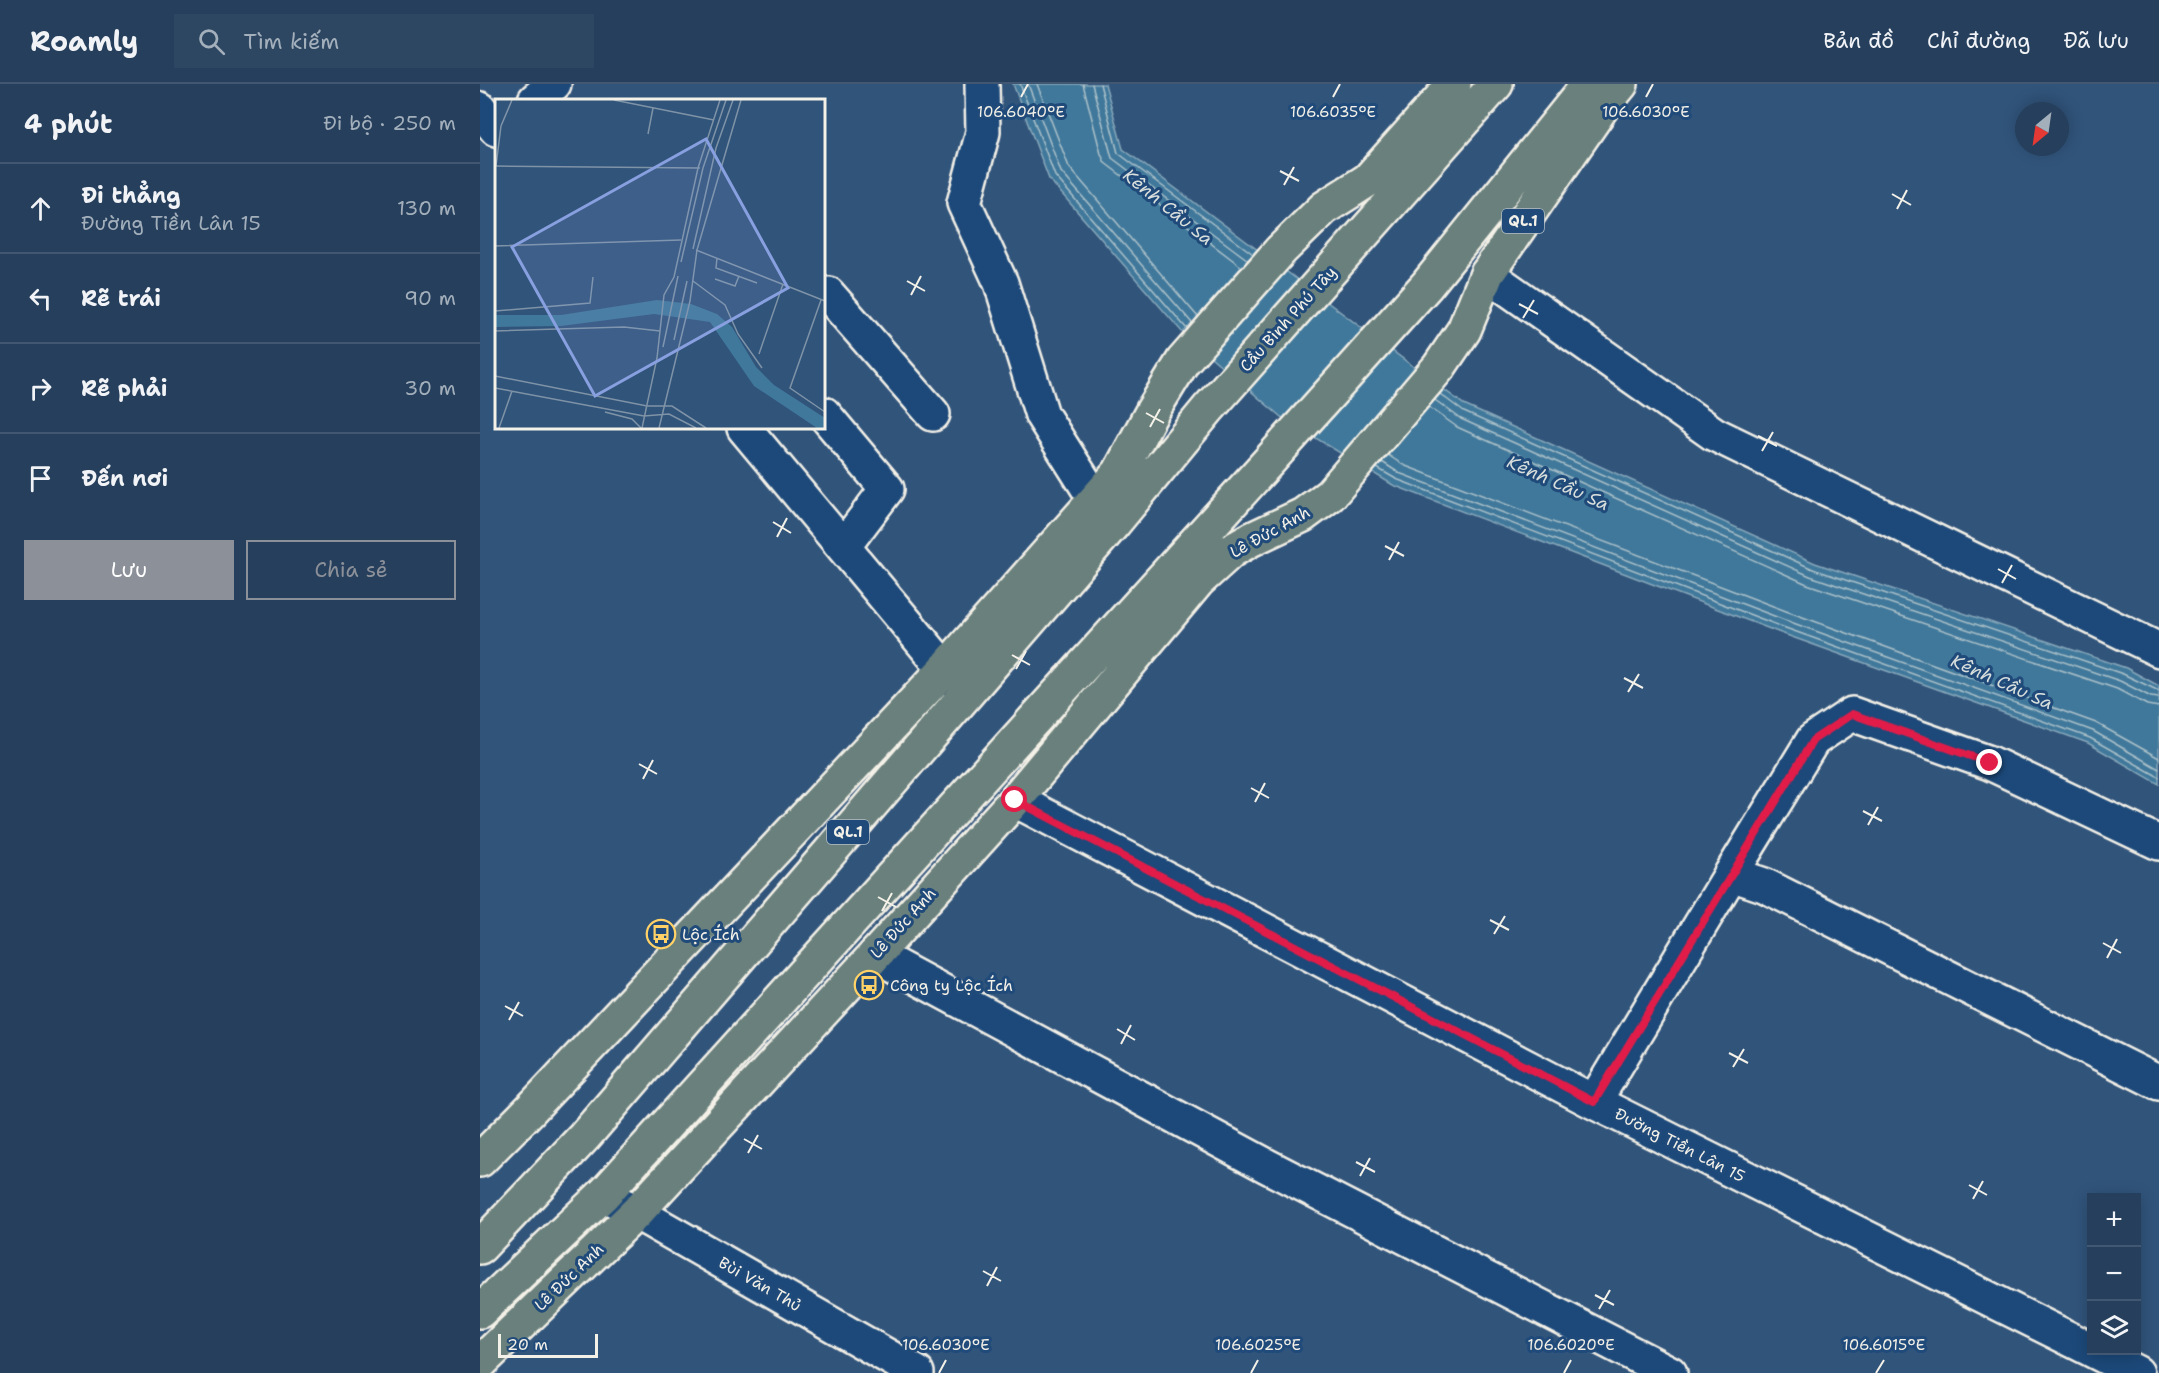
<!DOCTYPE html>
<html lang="vi">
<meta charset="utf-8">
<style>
:root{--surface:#253f5c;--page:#2d4662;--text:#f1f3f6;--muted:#a3afbb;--line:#425872;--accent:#8c9099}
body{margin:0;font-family:"Shantell Sans",sans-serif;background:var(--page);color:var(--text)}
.controls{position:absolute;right:18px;bottom:18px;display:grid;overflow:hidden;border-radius:0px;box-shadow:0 3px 15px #0003}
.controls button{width:54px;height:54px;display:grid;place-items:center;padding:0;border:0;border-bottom:2px solid var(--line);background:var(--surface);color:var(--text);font:30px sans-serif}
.compass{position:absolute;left:1535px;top:18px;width:54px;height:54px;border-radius:50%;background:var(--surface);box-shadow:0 3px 15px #0003;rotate:209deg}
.scale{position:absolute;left:18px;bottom:15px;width:100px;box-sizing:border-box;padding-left:6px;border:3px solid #f4f1e8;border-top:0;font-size:16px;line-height:21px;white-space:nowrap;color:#f4f1e8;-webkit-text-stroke:4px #1f4a7a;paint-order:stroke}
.stop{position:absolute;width:18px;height:18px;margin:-14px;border:4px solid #e11d48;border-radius:50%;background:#fff}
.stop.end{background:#e11d48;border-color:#fff;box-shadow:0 2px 6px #0008}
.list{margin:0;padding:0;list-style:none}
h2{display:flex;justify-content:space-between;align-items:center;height:78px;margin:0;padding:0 24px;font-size:26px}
h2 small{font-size:20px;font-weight:400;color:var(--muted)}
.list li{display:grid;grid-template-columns:39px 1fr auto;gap:18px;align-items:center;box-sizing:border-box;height:90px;padding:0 24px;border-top:2px solid var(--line)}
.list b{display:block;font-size:22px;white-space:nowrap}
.list p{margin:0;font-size:20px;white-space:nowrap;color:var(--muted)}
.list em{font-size:20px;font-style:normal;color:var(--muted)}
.actions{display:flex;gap:12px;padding:18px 24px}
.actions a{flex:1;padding:14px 0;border:2px solid var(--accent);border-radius:0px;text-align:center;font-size:21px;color:var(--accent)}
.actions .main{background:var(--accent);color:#fff}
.icon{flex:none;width:33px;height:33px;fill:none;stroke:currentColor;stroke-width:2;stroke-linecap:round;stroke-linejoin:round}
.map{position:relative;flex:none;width:1679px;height:1289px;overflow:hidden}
header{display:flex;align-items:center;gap:36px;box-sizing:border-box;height:84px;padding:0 30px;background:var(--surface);border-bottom:2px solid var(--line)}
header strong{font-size:28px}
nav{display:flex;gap:33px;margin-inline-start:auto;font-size:21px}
.search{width:420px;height:54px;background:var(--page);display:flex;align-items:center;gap:15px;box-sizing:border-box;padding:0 21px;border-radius:0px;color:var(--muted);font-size:22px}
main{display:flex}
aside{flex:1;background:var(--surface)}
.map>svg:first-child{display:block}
.water{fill:#40789b;stroke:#88a8ba;stroke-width:1.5}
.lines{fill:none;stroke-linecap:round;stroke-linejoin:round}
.shore{stroke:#acc1c9;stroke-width:1.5}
.minor-casing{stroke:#f4f1e8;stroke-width:38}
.highway-casing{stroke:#f4f1e8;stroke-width:38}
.minor{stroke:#1f4a7a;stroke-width:33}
.highway{stroke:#6a807c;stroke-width:33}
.route{stroke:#e11d48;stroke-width:8}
.ticks{fill:none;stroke:#f4f1e8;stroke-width:2}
.labels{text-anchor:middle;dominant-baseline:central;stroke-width:6;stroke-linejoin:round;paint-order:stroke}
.shield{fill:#1f4a7a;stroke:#b4bfc7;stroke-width:1.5}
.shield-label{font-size:15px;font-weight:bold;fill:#f4f1e8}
.street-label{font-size:16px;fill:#f4f1e8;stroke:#1f4a7a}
.poi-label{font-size:16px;fill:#f4f1e8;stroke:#1f4a7a;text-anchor:start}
.water-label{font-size:18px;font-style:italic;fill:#d9dfdc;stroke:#1f4a7a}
.inset-road{fill:none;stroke:#7f93a7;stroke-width:1.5}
.view{fill:#88a0e0;fill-opacity:0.15;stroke:#88a0e0;stroke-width:3}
.inset-edge{fill:none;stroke:#f4f1e8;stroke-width:3}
.ticks-label{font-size:15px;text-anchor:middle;fill:#f4f1e8;stroke:#1f4a7a;stroke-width:6;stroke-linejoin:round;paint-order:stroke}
</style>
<header>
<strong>Roamly</strong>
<div class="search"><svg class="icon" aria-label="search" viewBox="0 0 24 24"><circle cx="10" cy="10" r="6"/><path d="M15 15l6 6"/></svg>Tìm kiếm</div>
<nav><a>Bản đồ</a><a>Chỉ đường</a><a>Đã lưu</a></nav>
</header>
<main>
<aside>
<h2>4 phút<small>Đi bộ · 250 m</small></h2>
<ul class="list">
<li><svg class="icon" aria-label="ahead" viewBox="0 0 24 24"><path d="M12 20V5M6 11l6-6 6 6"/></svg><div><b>Đi thẳng</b><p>Đường Tiền Lân 15</p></div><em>130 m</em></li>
<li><svg class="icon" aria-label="left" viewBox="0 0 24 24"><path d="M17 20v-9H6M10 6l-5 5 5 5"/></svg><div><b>Rẽ trái</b></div><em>90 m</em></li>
<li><svg class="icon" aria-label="right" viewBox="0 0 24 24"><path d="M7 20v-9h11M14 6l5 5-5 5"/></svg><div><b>Rẽ phải</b></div><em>30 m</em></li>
<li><svg class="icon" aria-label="arrive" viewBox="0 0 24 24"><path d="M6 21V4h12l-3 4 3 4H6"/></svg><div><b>Đến nơi</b></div></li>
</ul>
<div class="actions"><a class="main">Lưu</a><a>Chia sẻ</a></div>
</aside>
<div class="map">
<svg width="1679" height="1289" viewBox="0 0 1679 1289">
<rect width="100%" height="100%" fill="#31547b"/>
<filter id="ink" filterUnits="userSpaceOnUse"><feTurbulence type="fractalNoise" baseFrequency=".0167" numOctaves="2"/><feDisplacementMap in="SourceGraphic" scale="12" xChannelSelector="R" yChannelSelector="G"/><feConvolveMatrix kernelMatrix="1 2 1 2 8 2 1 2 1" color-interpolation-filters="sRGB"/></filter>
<g filter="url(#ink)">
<!-- water -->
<path class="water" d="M 533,0 L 625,0 L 643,65 L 986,322 L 1335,479 L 1646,584 L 1679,602 L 1679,700 L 1608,659 L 1298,548 L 913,401 L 801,333 L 703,249 L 569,95 Z"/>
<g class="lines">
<!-- shore -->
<path class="shore" d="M 540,0 L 575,92 L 707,245
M 548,0 L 581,88 L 712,239
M 557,0 L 589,83 L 718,233
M 603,0 L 621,70 L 625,79 L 762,183
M 612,0 L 632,74 L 768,176
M 620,0 L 638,69 L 773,170
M 960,310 L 984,328 L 1333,485 L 1643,590 L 1679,607
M 955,316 L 981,335 L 1330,492 L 1640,597 L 1671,613 L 1679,614
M 949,323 L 977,343 L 1327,500 L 1637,605 L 1667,621 L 1679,623
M 908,371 L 923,381 L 1306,527 L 1616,639 L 1679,674
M 902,378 L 919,389 L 1302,535 L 1613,647 L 1679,685
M 897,384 L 916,395 L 1300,542 L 1610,654 L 1679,693"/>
<!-- minor casing -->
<g class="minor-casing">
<path id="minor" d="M 502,0 L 503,48 L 484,119 L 521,199 L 562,331 L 615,415 L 633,437
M 55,16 L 74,0
M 0,25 L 16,45
M 1007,190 L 1234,350 L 1679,566
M 344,213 L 348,210 L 453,330
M 344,330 L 407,405 L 363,463
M 264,344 L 484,608
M 535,716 L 1114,1018 L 1612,1266
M 1251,790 L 1333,656 L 1372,630 L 1510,679 L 1679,759
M 395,871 L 787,1082 L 1190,1289
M 1114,1018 L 1251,790 L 1284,801 L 1679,999
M 124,1110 L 437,1289
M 1612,1266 L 1657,1289"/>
</g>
<!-- highway casing -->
<g class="highway-casing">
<path id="highway" d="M 0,1076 L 49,1027 L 464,586 L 639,389 L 673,326 L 703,277 L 801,166 L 844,124 L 888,96 L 974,0
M 0,1163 L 104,1053 L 634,439 L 728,325 L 1016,0
M 0,1227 L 124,1110 L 790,376 L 947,201 L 1109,0
M 0,1279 L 156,1129 L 395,871 L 535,716 L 718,497 L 751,467 L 772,455 L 823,431 L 850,411 L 959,283 L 984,246 L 1007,190 L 1125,19 L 1141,0"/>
</g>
<!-- minor -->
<use href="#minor" class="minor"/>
<!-- highway -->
<use href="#highway" class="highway"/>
</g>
</g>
<g class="lines" filter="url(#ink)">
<!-- route -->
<path class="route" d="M 535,716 L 1114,1018 L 1333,656 L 1372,630 L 1510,679"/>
</g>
<!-- ticks -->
<path class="ticks" d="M 541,13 L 548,0M 853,13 L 860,0M 1166,13 L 1173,0M 800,87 L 819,97M 804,101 L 814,83M 1412,110 L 1431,121M 1417,125 L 1427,106M 427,197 L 445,207M 431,211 L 441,192M 1039,220 L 1058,230M 1043,234 L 1054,216M 666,329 L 684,339M 670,343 L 680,325M 1278,352 L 1297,362M 1282,367 L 1293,348M 293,438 L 311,449M 297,453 L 307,434M 905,462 L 924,472M 909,476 L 919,458M 1518,485 L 1536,495M 1522,499 L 1532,481M 532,571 L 550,581M 536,585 L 546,567M 1144,594 L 1163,604M 1148,608 L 1159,590M 159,680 L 177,690M 163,695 L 173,676M 771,704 L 789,714M 775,718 L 785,699M 1383,727 L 1402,737M 1388,741 L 1398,723M 398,813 L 416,823M 402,827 L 412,809M 1010,836 L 1029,846M 1014,850 L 1025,832M 1623,859 L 1641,869M 1627,874 L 1637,855M 25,922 L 43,932M 29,936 L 39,918M 637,945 L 655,956M 641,960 L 651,941M 1249,969 L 1268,979M 1253,983 L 1264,965M 264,1055 L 282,1065M 268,1069 L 278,1051M 876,1078 L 895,1088M 880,1092 L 890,1074M 1489,1101 L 1507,1111M 1493,1115 L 1503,1097M 503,1187 L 521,1197M 507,1202 L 517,1183M 1115,1211 L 1134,1221M 1119,1225 L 1130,1206M 459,1289 L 466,1276M 771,1289 L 778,1276M 1084,1289 L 1091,1276M 1396,1289 L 1404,1276"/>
<!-- icons -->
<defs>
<g id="bus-ring" transform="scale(1.5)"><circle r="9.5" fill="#1f4a7a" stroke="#ffd166" stroke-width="1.5"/><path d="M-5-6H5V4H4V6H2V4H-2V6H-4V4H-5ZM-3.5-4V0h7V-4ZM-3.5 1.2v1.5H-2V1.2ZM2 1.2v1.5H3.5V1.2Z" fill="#ffd166"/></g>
</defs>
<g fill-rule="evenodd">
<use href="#bus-ring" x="181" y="850"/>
<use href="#bus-ring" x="389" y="901"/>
</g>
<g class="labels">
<!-- shield labels -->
<g class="shield">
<rect x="1022" y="125" width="42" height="24" rx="4.5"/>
<rect x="347" y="736" width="42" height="24" rx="4.5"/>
</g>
<g class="shield-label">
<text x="1043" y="137">QL.1</text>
<text x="368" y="748">QL.1</text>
</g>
<!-- street labels -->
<g class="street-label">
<text transform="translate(808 235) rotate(-48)">Cầu Bình Phú Tây</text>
<text transform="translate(790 448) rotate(-29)">Lê Đức Anh</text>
<text transform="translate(423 839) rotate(-48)">Lê Đức Anh</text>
<text transform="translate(1200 1061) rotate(27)">Đường Tiền Lân 15</text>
<text transform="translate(89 1193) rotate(-44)">Lê Đức Anh</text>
<text transform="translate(280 1200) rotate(30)">Bùi Văn Thủ</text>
</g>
<!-- poi labels -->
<g class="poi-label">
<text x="202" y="850">Lộc Ích</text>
<text x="410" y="901">Công ty Lộc Ích</text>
</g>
<!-- water labels -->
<g class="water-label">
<text transform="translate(688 123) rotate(39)">Kênh Cầu Sa</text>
<text transform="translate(1078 399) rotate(24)">Kênh Cầu Sa</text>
<text transform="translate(1522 598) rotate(24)">Kênh Cầu Sa</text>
</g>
</g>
<!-- overview -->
<g transform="translate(15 15)">
<rect width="330" height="330" fill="#31547b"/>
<path d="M 162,201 L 196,205 L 222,215 L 237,228 L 261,268 L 279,286 L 330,319 L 330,329 L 322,329 L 259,287 L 215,223 L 159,215 L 66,227 L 0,228 L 0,216 L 66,216 Z" fill="#40789b"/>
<path class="inset-road" d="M 119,1 L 219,21M 153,35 L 158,9M 0,67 L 205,69M 1,67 L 6,27 L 17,1M 0,147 L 186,141M 198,150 L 221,49 L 238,1M 201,151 L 330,202M 222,159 L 221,169 L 262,184M 186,163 L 208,69 L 231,1M 220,180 L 240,187 L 244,177M 198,182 L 230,206 L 243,235 L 267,269M 326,201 L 295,289 L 330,313M 0,212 L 95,204 L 98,178M 0,232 L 129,228 L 165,232M 179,241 L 192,182M 168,248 L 183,177M 264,255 L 288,185M 0,277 L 152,307 L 177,307 L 211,329M 0,289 L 149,317 L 174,315 L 201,329M 110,313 L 137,320 L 146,329M 4,329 L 17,292M 147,329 L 162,259 L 169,196 L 179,178 L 203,69 L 225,1M 164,329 L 195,202 L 202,151 L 246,1"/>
<path class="view" d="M 211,40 L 293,189 L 100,297 L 17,148 Z"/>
<rect width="330" height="330" class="inset-edge"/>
</g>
<g class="ticks-label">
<text x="541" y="33">106.6040°E</text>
<text x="853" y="33">106.6035°E</text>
<text x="1166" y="33">106.6030°E</text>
<text x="466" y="1266">106.6030°E</text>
<text x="778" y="1266">106.6025°E</text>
<text x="1091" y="1266">106.6020°E</text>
<text x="1404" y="1266">106.6015°E</text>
</g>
</svg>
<div class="controls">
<button>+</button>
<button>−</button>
<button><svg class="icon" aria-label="layers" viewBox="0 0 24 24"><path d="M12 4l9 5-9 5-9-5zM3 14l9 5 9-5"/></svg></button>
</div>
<svg class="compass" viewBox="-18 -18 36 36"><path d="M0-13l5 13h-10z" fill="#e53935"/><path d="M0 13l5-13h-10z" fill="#a3afbb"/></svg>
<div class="scale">20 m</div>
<div class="stop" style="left:535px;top:716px"></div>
<div class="stop end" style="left:1510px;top:679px"></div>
</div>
</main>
